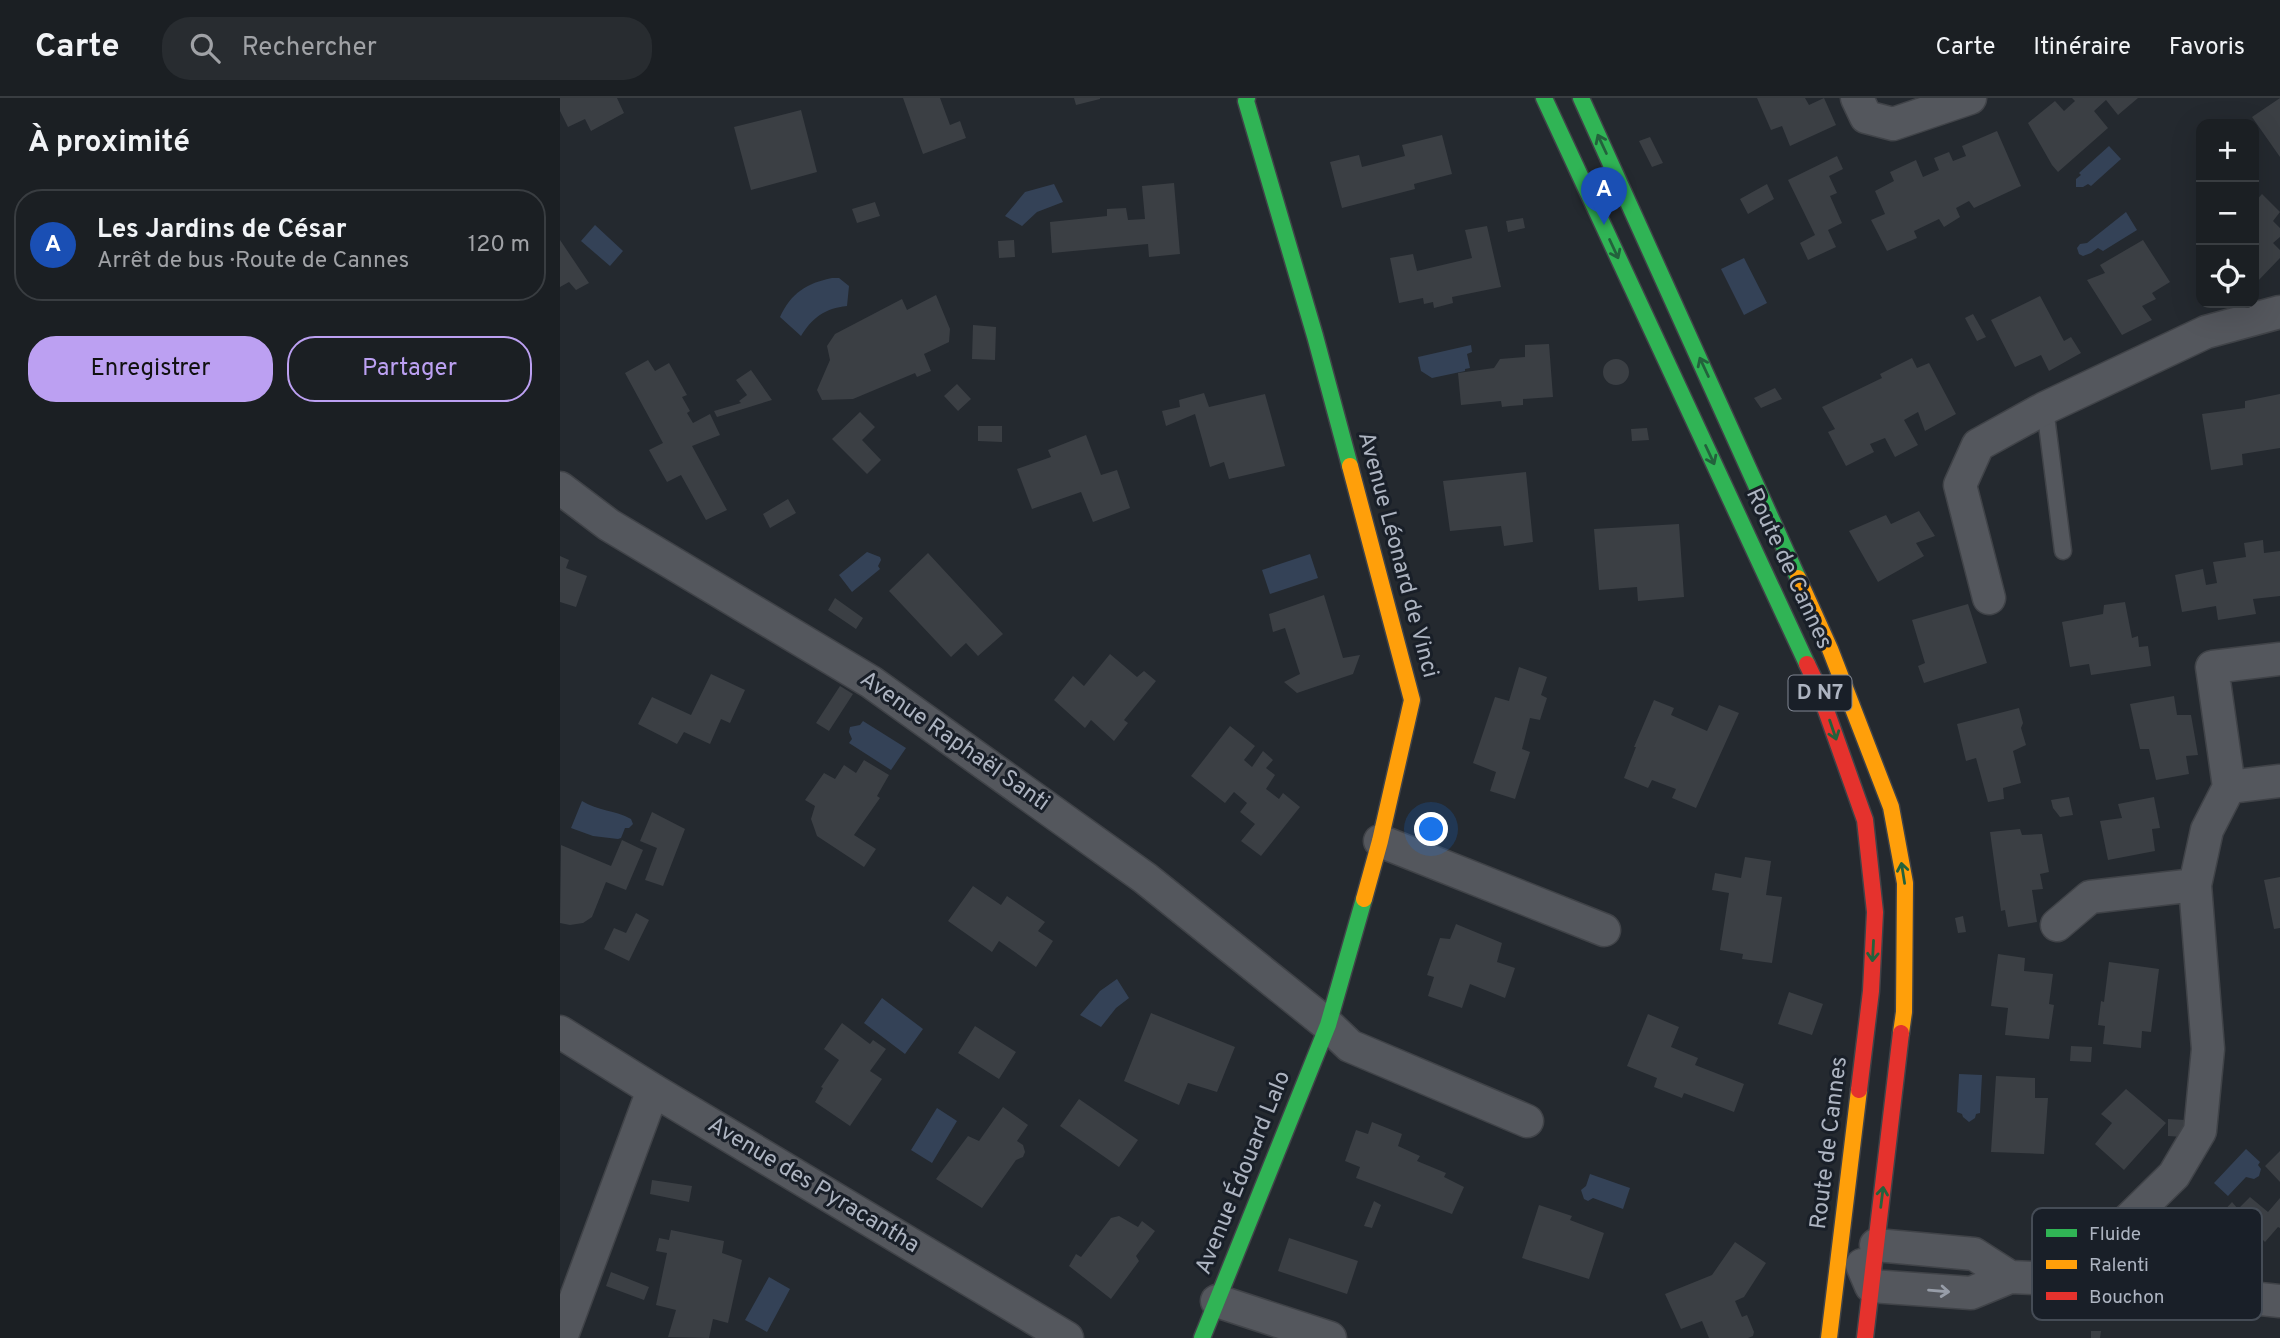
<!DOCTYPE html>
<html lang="fr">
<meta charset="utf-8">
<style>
:root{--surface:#1b1f23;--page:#282c30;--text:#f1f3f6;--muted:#a0a2a6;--line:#393d41;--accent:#bca0f2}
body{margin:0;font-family:Overpass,sans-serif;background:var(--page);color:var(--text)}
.controls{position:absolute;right:21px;top:21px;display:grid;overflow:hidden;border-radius:14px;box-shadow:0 7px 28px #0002}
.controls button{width:63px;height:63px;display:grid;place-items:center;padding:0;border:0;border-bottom:2px solid var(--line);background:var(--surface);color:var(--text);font:35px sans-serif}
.you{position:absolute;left:872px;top:732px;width:24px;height:24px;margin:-18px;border:5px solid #fff;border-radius:50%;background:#1a73e8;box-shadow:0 0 0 10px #1a73e833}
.badge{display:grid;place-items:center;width:46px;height:46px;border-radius:50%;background:var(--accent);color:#fff;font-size:23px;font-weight:700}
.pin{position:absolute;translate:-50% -58px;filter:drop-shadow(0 2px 4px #0008)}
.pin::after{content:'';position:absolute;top:37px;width:24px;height:21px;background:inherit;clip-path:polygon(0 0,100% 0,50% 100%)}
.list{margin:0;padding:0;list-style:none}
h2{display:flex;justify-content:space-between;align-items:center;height:91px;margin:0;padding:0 28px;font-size:30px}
h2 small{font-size:23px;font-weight:400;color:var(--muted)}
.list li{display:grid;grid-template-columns:46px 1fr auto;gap:21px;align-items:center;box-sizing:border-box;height:112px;margin:0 14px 14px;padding:0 14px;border:2px solid var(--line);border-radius:28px}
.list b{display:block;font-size:26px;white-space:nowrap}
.list p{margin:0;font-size:23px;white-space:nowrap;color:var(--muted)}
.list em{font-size:23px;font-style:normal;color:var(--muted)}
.actions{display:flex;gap:14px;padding:21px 28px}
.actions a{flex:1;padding:16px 0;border:2px solid var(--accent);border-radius:28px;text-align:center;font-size:24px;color:var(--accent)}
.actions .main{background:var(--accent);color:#111}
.icon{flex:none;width:38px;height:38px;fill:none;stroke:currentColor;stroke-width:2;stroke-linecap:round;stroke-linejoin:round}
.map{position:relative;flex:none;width:1720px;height:1240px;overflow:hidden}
header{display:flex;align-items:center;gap:42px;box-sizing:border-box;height:98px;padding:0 35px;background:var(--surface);border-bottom:2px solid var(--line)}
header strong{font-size:33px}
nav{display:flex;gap:38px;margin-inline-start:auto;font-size:24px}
.search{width:490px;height:63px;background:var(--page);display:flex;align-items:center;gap:18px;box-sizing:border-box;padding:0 24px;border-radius:28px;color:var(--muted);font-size:26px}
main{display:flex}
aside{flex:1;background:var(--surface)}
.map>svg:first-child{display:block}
.water{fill:#344257}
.building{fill:#3b3f44}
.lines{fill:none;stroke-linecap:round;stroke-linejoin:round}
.lane-casing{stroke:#404348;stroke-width:19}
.street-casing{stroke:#404348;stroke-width:35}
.fast-casing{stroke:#404348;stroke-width:19}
.slow-casing{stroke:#404348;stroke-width:19}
.jam-casing{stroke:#404348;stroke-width:19}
.lane{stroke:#54575d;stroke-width:16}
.street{stroke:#54575d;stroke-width:32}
.fast{stroke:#30b455;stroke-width:16}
.slow{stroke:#ff9f0a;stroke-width:16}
.jam{stroke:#e5322d;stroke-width:16}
.oneway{stroke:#23623c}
.oneway2{stroke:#979da8}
.labels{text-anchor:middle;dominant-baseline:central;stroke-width:6;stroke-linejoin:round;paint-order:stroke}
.shield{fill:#191f28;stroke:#818793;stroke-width:2}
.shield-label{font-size:21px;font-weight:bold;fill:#adb4c1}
.street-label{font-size:23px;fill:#adb4c1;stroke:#191f28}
.key{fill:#191f28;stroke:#454c56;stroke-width:2}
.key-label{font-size:19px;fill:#adb4c1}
</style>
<header>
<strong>Carte</strong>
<div class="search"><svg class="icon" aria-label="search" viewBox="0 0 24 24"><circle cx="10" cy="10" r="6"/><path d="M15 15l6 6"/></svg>Rechercher</div>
<nav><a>Carte</a><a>Itinéraire</a><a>Favoris</a></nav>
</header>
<main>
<aside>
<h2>À proximité<small></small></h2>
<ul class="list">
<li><span class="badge" style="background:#1a4fb4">A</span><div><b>Les Jardins de César</b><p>Arrêt de bus · Route de Cannes</p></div><em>120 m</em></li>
</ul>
<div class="actions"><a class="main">Enregistrer</a><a>Partager</a></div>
</aside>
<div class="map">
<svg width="1720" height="1240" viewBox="0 0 1720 1240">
<rect width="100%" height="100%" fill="#24292f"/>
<!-- water -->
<path class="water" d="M 1549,48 L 1561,61 L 1531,88 L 1528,86 L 1523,89 L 1516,89 L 1516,81 L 1521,77 L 1519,75 Z
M 494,86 L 503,104 L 477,114 L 462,128 L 445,118 L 465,94 Z
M 1566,114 L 1577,132 L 1543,153 L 1538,150 L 1531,155 L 1523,158 L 1519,156 L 1517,150 L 1520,146 L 1527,145 Z
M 35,127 L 63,153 L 50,168 L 21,143 Z
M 1184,160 L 1207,205 L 1184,217 L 1161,171 Z
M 272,180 L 279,180 L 289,188 L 287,208 C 265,210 252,220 241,238 L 220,219 C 231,195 247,185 272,180 Z
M 911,247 L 912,254 L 907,256 L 910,270 L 905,271 L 905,273 L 872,280 L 861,273 L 858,259 Z
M 307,454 L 320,459 L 321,462 L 318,468 L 320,471 L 292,494 L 279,477 Z
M 750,456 L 758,480 L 710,496 L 702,472 Z
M 303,623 L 346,650 L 331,672 L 289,645 L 292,641 L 289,634 L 290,629 L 300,627 Z
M 22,703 C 38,713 55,712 71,721 L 73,726 L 69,730 L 65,730 L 61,740 L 58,741 L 33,738 L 11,730 Z
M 557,881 L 569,900 L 556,910 L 541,929 L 520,917 L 540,893 Z
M 322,900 L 363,931 L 345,956 L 304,925 Z
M 1399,976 L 1422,977 L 1420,1015 L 1416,1016 L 1415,1020 L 1409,1024 L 1403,1019 L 1402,1016 L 1397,1014 Z
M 377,1010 L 397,1023 L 372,1065 L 351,1052 Z
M 1686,1051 L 1700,1064 L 1698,1067 L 1701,1071 L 1699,1078 L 1694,1081 L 1686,1079 L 1668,1098 L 1654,1085 Z
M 1030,1076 L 1070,1090 L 1063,1111 L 1033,1100 L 1028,1103 L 1024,1101 L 1021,1092 L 1026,1088 Z
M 209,1179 L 230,1191 L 207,1234 L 185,1222 Z"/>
<!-- building -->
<path class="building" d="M 0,0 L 57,0 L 64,15 L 31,33 L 25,21 L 8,29 L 0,13 Z
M 343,0 L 380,0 L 390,27 L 400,23 L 406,40 L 363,56 Z
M 514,0 L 540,0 L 540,1 L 516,7 Z
M 1197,0 L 1245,0 L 1249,7 L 1264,0 L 1276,27 L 1230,48 L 1222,28 L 1211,32 Z
M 1512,0 L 1578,0 L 1558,17 L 1546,2 L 1534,13 L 1548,30 L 1498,74 L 1492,67 L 1468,25 L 1495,3 L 1504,13 L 1515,3 Z
M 1720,0 L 1720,59 L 1692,19 Z
M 241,12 L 257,74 L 191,92 L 174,29 Z
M 1437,33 L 1461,88 L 1414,110 L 1409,103 L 1396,110 L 1400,119 L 1384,129 L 1379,121 L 1354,133 L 1357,140 L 1327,153 L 1311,122 L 1325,116 L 1315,93 L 1334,83 L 1330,74 L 1356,62 L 1363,79 L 1379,72 L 1374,60 L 1389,54 L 1393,63 L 1406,58 L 1402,48 Z
M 882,37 L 892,76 L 854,86 L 855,91 L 782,110 L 770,64 L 799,57 L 802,69 L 845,58 L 842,47 Z
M 1090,39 L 1103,65 L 1092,69 L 1079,43 Z
M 1277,58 L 1283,71 L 1269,78 L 1277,95 L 1270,98 L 1282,125 L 1268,132 L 1276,149 L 1248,162 L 1240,145 L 1255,137 L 1228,82 Z
M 614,85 L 620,156 L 589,159 L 588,146 L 492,155 L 490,124 L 547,118 L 547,111 L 566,110 L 568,122 L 585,121 L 582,88 Z
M 1207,86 L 1214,101 L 1188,116 L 1180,101 Z
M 1702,96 L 1720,114 L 1713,123 L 1720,130 L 1720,139 L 1713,145 L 1720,152 L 1720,160 L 1696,185 L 1694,184 L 1694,105 Z
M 315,104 L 320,118 L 297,125 L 292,111 Z
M 963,120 L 965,130 L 948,134 L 946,123 Z
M 927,128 L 941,189 L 892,199 L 893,205 L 874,210 L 873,204 L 864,206 L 863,200 L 839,205 L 830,160 L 853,156 L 857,173 L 912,160 L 905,132 Z
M 0,142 L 29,185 L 16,192 L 9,184 L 0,189 Z
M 454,142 L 455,159 L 439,160 L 438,143 Z
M 1583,142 L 1610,184 L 1592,195 L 1596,201 L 1582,208 L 1592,222 L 1562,237 L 1527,182 L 1545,175 L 1540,167 Z
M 376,197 L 390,231 L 389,244 L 364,256 L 371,273 L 357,279 L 355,275 L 293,301 L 262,302 L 257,292 L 270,262 L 267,248 L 275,236 L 342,201 L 347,212 Z
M 1480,198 L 1504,243 L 1511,239 L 1521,255 L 1489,273 L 1481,257 L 1455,269 L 1431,222 Z
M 1413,216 L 1426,239 L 1417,243 L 1405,220 Z
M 413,227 L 436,229 L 435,262 L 412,261 Z
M 989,246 L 993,299 L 963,301 L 963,307 L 950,308 L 942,309 L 941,303 L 901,307 L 898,275 L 934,270 L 940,261 L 965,259 L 965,247 Z
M 1352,260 L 1357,270 L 1369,265 L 1396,316 L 1365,333 L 1358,314 L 1344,322 L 1358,347 L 1335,359 L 1325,340 L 1310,346 L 1314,354 L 1286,368 L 1268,334 L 1275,331 L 1262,309 L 1322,280 L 1320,276 Z
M1043 274a13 13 0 1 1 26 0a13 13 0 1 1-26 0Z
M 88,262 L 95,273 L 109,265 L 127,297 L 122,299 L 130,313 L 127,315 L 133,325 L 150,316 L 160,337 L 132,348 L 167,412 L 146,422 L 121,377 L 107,384 L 89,352 L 103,345 L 65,275 Z
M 191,272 L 212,302 L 157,319 L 154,313 L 181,305 L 179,303 L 187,297 L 176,282 Z
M 397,286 L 411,301 L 398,313 L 384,298 Z
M 1215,290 L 1222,301 L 1201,310 L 1194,300 Z
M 644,295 L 649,309 L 705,296 L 725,368 L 669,381 L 664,364 L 650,369 L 635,316 L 606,328 L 602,313 L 620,309 L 619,302 Z
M 1720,296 L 1720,350 L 1682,356 L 1683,367 L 1651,372 L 1642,316 L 1685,310 L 1685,303 Z
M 300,314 L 315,329 L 302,342 L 321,362 L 307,376 L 272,341 Z
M 418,328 L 442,328 L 442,344 L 418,343 Z
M 1087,330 L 1089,342 L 1072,343 L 1071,331 Z
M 526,337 L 541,377 L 557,372 L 570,410 L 533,424 L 521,394 L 472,411 L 457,371 L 491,359 L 488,352 Z
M 966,374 L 973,444 L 944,448 L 941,428 L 890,433 L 883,383 Z
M 228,401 L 236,415 L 210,430 L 203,416 Z
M 1359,413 L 1375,438 L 1356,445 L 1364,458 L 1318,484 L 1289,433 L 1326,417 L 1331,426 Z
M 1119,426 L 1124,499 L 1078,503 L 1077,489 L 1039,492 L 1034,431 Z
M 1703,442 L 1704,455 L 1720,453 L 1720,498 L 1693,501 L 1696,516 L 1658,522 L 1656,508 L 1622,514 L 1615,477 L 1643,471 L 1646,487 L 1657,485 L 1653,464 L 1686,459 L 1684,445 Z
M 368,455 L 443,536 L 418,558 L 406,545 L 391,559 L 329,493 Z
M 0,458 L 9,462 L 6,470 L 27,478 L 16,509 L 0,504 Z
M 764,497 L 783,560 L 800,557 L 793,576 L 737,595 L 724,584 L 740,576 L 725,530 L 713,534 L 709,516 Z
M 275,500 L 303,520 L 296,531 L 268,512 Z
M 1565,504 L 1572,540 L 1578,538 L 1579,549 L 1588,548 L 1591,568 L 1531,577 L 1529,566 L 1510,569 L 1502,524 L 1543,516 L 1544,507 Z
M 1408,506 L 1427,565 L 1364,585 L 1358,568 L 1365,565 L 1352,522 Z
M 550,556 L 577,579 L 584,573 L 596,583 L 564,622 L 568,625 L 554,643 L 531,622 L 525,630 L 494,602 L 513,578 L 524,588 Z
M 959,569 L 987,579 L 981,597 L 987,600 L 980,622 L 970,620 L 962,651 L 970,654 L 955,701 L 930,693 L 936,674 L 913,665 L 935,599 L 949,603 Z
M 151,576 L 185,592 L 170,625 L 161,621 L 150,646 L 124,634 L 117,646 L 78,626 L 92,599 L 131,617 Z
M 280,588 L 293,596 L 269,633 L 256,625 Z
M 1614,598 L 1617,617 L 1631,617 L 1638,657 L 1626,658 L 1629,676 L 1596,682 L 1589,651 L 1580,651 L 1570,606 Z
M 1094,602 L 1114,610 L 1111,617 L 1147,633 L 1159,607 L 1179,615 L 1136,710 L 1112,700 L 1116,691 L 1092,682 L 1088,690 L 1064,680 L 1076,649 L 1074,649 Z
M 1459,610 L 1463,625 L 1461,630 L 1466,647 L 1453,653 L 1461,685 L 1443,690 L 1444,701 L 1428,704 L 1416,660 L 1406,663 L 1397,626 Z
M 670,628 L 695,648 L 684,662 L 692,669 L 703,653 L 713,662 L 706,670 L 715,677 L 706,691 L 719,701 L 723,695 L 740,709 L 701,758 L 681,743 L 695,726 L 680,714 L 687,705 L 674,694 L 665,705 L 631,678 Z
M 304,662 L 329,677 L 317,698 L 320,700 L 294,737 L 316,751 L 304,769 L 257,738 L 251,721 L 255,708 L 245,702 L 264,675 L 275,681 L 284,667 L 296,675 Z
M 1509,699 L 1513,717 L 1500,719 L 1493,710 L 1491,702 Z
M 1594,699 L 1600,730 L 1592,731 L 1595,753 L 1548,762 L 1540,723 L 1562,720 L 1558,706 Z
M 92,714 L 125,731 L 103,788 L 85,782 L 97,750 L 80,743 Z
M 1460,731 L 1462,737 L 1482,736 L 1489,774 L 1480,776 L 1483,791 L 1472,792 L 1477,824 L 1448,829 L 1445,812 L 1441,813 L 1430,734 Z
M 62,742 L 83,752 L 66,792 L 46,784 L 32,819 L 23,825 L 10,827 L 0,825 L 1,747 L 51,768 Z
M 1185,759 L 1211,763 L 1206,797 L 1222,799 L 1212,865 L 1182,861 L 1183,856 L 1160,852 L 1169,795 L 1152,792 L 1155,775 L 1181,780 Z
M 1720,779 L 1720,830 L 1714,831 L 1704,782 Z
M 413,788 L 441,807 L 447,798 L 485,824 L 478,833 L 493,843 L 476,869 L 439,843 L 432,854 L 388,823 Z
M 76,815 L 89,822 L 69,863 L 44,851 L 54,830 L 66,835 Z
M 1403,818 L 1406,834 L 1398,835 L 1395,820 Z
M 896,826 L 942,845 L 937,864 L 955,870 L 945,900 L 910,886 L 902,910 L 868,898 L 874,879 L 867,877 L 880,840 L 890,841 Z
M 1438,856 L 1465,860 L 1464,873 L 1493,876 L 1489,906 L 1494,907 L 1489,941 L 1445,937 L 1448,910 L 1431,908 Z
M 1549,864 L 1599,871 L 1591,934 L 1582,933 L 1581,950 L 1543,946 L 1545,928 L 1538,927 L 1541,903 L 1544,904 Z
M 1229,894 L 1263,906 L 1252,937 L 1218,926 Z
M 591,915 L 675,949 L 657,994 L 628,985 L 619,1007 L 564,983 Z
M 1088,916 L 1119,929 L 1111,949 L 1138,960 L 1135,967 L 1184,986 L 1174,1014 L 1124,995 L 1122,1000 L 1094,989 L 1097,980 L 1067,968 Z
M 282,925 L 310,946 L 313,942 L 326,951 L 310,973 L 322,981 L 290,1028 L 255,1004 L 263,990 L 261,989 L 279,962 L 264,951 Z
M 415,928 L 456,954 L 439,981 L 398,955 Z
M 1511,948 L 1532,949 L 1531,964 L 1510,963 Z
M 1436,978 L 1475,980 L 1475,1000 L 1488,1000 L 1484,1056 L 1431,1054 Z
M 1566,991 L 1606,1025 L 1564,1072 L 1535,1046 L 1552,1025 L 1541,1016 Z
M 519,1001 L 578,1042 L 559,1069 L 500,1028 Z
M 443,1009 L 468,1027 L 457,1043 L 463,1047 L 465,1054 L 463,1059 L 456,1062 L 422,1110 L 376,1081 L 408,1038 L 419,1043 Z
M 1608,1021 L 1625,1022 L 1623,1039 L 1608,1038 Z
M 812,1024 L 842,1036 L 838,1048 L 860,1058 L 857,1063 L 886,1075 L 884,1079 L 904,1089 L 892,1116 L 796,1080 L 800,1069 L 785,1063 L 796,1032 L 808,1036 Z
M 1720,1053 L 1720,1084 L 1705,1068 Z
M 92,1082 L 132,1088 L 129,1104 L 90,1096 Z
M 1690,1099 L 1708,1114 L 1720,1100 L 1720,1130 L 1718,1129 L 1705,1144 L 1685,1124 L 1670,1138 L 1654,1124 L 1672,1104 L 1678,1111 Z
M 814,1103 L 821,1107 L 812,1130 L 804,1128 Z
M 979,1107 L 1012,1118 L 1010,1122 L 1044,1135 L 1029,1181 L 962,1160 Z
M 559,1118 L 578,1129 L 582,1123 L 595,1133 L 576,1158 L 579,1163 L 551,1201 L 509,1168 L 516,1156 L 521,1159 L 551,1120 Z
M 111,1132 L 164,1143 L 162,1155 L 182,1162 L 168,1225 L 153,1221 L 149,1240 L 108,1239 L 116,1212 L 96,1207 L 107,1155 L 96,1153 L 99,1140 L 109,1142 Z
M 729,1140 L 798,1163 L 787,1196 L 718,1173 Z
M 1175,1144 L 1206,1165 L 1184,1199 L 1175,1203 L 1182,1219 L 1187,1217 L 1194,1234 L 1193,1238 L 1188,1240 L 1149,1240 L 1142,1223 L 1121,1231 L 1105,1196 L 1152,1177 Z
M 51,1174 L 89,1189 L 84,1202 L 46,1188 Z
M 1531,1233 L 1541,1233 L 1540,1240 L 1531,1240 Z"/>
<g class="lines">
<!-- lane casing -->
<g class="lane-casing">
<path id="lane" d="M 1485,310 L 1503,453"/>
</g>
<!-- street casing -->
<g class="street-casing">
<path id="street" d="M 1297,0 L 1306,19 L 1333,26 L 1410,0
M 0,390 L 49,427 L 311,584 L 585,780 L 768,927 L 790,948 L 967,1023
M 1429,500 L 1400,387 L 1418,347 L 1485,310 L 1646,234 L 1720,214
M 1669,689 L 1720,683
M 820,743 L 1044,832
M 1497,827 L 1530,799 L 1635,787
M 0,934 L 93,992 L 507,1240
M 1316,1147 L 1414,1156 L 1450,1179
M 1302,1167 L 1311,1188 L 1411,1195 L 1450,1179 L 1522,1182 L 1720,1203
M 1522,1182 L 1553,1137 L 1614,1077 L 1640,1033 L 1648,951 L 1635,787 L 1647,732 L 1669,689 L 1652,569 L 1720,561
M 657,1203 L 770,1240
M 1,1240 L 93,992"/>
</g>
<!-- fast casing -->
<g class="fast-casing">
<path id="fast" d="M 687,0 L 686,3 L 755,238 L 790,368
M 984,0 L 1247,566
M 1021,0 L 1238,480
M 642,1240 L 768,927 L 804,801"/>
</g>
<!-- slow casing -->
<g class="slow-casing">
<path id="slow" d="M 790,368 L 852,602 L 820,743 L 804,801
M 1238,480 L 1270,551 L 1331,709 L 1345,785 L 1344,914 L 1341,935
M 1269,1240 L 1299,992"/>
</g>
<!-- jam casing -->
<g class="jam-casing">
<path id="jam" d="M 1247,566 L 1257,587 L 1305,722 L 1315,814 L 1311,893 L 1299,992
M 1305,1240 L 1341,935"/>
</g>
<!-- lane -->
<use href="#lane" class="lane"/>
<!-- street -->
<use href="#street" class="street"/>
<!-- fast -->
<use href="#fast" class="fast"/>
<!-- slow -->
<use href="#slow" class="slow"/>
<!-- jam -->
<use href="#jam" class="jam"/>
</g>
<!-- one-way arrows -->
<defs><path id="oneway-shaft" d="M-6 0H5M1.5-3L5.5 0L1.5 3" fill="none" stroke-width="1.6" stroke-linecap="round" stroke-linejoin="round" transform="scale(1.75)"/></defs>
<g class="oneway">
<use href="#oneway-shaft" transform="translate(1042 46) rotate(-115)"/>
<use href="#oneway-shaft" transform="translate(1054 151) rotate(65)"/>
<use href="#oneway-shaft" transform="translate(1144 269) rotate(-115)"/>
<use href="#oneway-shaft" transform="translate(1150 357) rotate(65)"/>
<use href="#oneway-shaft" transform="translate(1273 632) rotate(71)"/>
<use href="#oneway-shaft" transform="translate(1343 775) rotate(-99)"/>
<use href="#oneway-shaft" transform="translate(1313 853) rotate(93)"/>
<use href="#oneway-shaft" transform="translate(1322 1099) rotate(-83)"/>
</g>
<use class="oneway2" href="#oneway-shaft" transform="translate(1379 1193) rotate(5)"/>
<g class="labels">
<!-- shield labels -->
<rect class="shield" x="1228.5" y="577.5" width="63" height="35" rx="5"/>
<g class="shield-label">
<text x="1260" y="595">D N7</text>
</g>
<!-- street labels -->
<g class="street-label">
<text transform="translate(837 457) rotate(75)">Avenue Léonard de Vinci</text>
<text transform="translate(1228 471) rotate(65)">Route de Cannes</text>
<text transform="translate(394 644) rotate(35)">Avenue Raphaël Santi</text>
<text transform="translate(1270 1045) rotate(-83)">Route de Cannes</text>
<text transform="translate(684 1075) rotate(-68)">Avenue Édouard Lalo</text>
<text transform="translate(253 1088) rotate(31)">Avenue des Pyracantha</text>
</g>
</g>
<!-- legend -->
<rect x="1472" y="1110" width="230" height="112" rx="10" class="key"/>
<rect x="1486" y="1131" width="31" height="8" fill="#30b455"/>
<rect x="1486" y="1162" width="31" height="9" fill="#ff9f0a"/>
<rect x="1486" y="1194" width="31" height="8" fill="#e5322d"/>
<g class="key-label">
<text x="1529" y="1142">Fluide</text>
<text x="1529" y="1173">Ralenti</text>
<text x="1529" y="1205">Bouchon</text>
</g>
</svg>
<div class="controls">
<button>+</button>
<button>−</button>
<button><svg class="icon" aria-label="locate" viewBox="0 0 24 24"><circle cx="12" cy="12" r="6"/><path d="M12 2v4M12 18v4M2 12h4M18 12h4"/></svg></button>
</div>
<div class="you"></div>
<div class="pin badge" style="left:1044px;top:127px;background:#1a4fb4">A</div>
</div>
</main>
